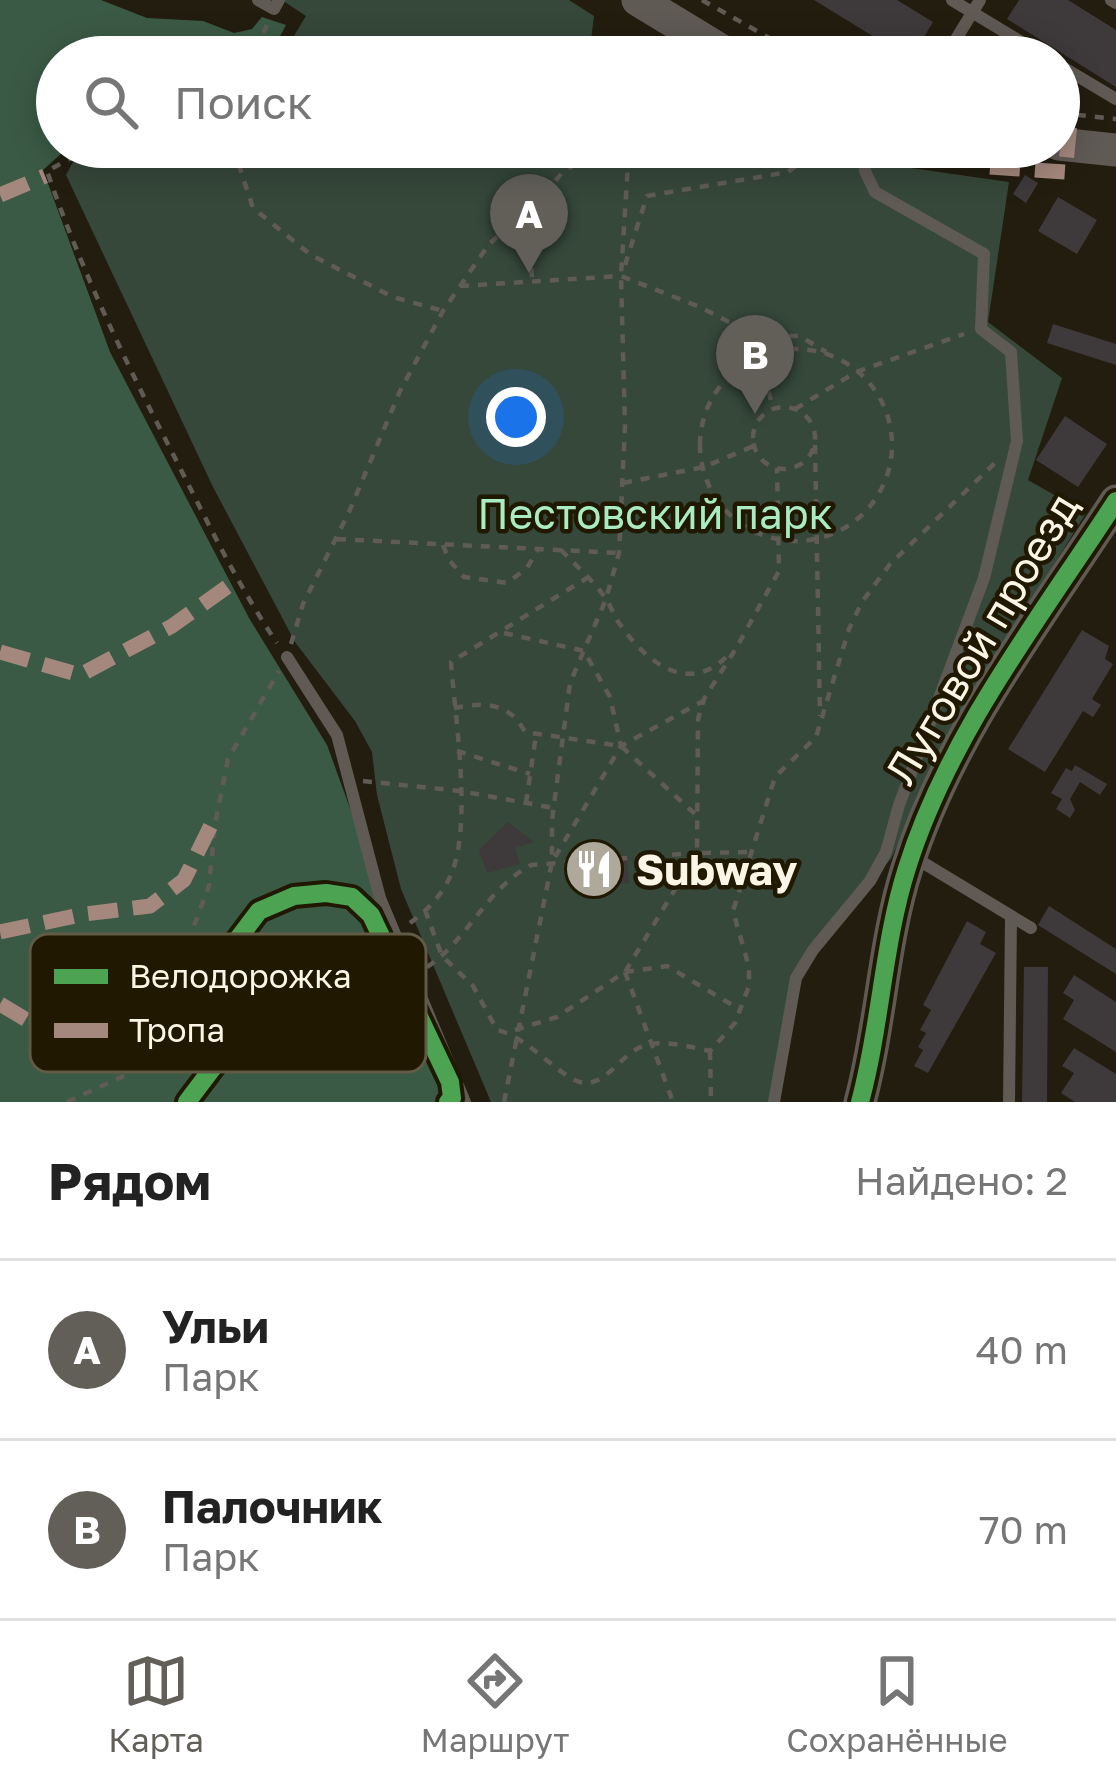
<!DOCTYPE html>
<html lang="ru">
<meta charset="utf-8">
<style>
:root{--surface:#fff;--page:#f6f6f6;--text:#222;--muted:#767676;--line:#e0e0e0;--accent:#615f58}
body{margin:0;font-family:"Golos Text",sans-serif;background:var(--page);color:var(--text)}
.you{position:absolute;left:516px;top:417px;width:42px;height:42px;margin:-30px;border:9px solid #fff;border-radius:50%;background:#1a73e8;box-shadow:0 0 0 18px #1a73e833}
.badge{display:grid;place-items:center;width:78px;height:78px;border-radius:50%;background:var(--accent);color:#fff;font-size:39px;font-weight:700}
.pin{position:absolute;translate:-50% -99px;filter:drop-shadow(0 3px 6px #0008)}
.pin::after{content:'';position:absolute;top:63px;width:42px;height:36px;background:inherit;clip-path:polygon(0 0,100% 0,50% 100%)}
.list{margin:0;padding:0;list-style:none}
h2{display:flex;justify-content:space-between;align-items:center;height:156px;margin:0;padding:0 48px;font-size:51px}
h2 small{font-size:39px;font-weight:400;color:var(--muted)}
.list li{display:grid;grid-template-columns:78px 1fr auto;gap:36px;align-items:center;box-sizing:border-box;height:180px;padding:0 48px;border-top:3px solid var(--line)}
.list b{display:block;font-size:45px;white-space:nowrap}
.list p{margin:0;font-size:39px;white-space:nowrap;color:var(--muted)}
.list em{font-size:39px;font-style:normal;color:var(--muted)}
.icon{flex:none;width:66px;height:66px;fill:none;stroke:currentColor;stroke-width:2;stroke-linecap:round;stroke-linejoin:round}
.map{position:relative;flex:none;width:1116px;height:1102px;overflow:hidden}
.search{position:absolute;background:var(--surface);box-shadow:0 6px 30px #0003;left:36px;right:36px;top:36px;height:132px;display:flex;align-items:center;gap:30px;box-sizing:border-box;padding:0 42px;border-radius:66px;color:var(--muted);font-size:45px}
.sheet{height:516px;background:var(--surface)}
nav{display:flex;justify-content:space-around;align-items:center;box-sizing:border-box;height:168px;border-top:3px solid var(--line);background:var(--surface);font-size:33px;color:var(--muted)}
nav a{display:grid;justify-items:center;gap:6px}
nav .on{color:var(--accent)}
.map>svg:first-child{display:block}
.green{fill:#36483a}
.forest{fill:#3b5a45}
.building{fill:#3e3a3b}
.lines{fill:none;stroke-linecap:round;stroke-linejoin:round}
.path{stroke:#605c55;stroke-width:4.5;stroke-dasharray:9 9;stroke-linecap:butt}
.service{stroke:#605a55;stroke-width:12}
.tertiary{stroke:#605a55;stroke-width:33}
.quiet{stroke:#a5887d;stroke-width:15;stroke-dasharray:30 15;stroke-linecap:butt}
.cycleway-casing{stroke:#201800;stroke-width:26}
.cycleway{stroke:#4ca352;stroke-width:18}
.labels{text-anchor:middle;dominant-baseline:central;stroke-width:9;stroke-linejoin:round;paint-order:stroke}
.park-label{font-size:42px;fill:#aaecc2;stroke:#201800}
.street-label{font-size:42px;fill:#faf5e5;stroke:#201800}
.poi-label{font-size:42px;font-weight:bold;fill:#faf5e5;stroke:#201800;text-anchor:start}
.key{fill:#201800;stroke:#615a45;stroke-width:3}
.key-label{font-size:33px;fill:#faf5e5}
</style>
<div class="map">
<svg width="1116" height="1102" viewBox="0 0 1116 1102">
<rect width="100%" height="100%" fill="#221d0f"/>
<!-- green -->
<path class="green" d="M 282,0 L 569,0 L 594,16 L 590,48 L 585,57 L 281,57 L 306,16 Z
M 111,147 L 840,147 L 883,164 L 1009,182 L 988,322 L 1062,378 L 1028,480 L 1086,513 L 959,717 L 891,859 L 829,925 L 795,978 L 770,1102 L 491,1102 L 401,889 L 377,795 L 372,752 L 355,721 L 295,642 L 213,487 L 66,175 L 74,160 Z"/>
<!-- forest -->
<path class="forest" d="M 0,0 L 101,0 L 147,18 L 203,21 L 234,33 L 252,29 L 262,17 L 286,25 L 269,57 L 57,57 L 57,147 L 80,147 L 62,153 L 43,170 L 110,352 L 249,618 L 327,745 L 457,1102 L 0,1102 Z"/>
<!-- building -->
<path class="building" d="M 814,0 L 897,0 L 933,22 L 912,57 L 907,57 Z
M 1019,0 L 1068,0 L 1116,30 L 1116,87 L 1007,19 Z
M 1025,175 L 1038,183 L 1026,203 L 1013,194 Z
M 1058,197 L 1097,220 L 1077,254 L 1038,231 Z
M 1053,324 L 1116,344 L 1116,365 L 1047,343 Z
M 1065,416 L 1107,444 L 1078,487 L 1036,460 Z
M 1082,630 L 1109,646 L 1105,659 L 1113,664 L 1092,699 L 1101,705 L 1093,717 L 1083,711 L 1045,772 L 1008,749 Z
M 1075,765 L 1107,784 L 1100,795 L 1080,782 L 1070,799 L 1075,810 L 1070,818 L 1056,809 L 1062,799 L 1051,793 L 1066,768 L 1072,771 Z
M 508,822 L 534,842 L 515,848 L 520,864 L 487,873 L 479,850 Z
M 627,858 L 629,883 L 586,888 L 583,863 Z
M 1049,906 L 1116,949 L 1116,974 L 1038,925 Z
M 967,921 L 986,932 L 980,944 L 996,953 L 928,1073 L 914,1066 L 923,1050 L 918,1047 L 926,1033 L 920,1030 L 931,1010 L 923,1005 Z
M 1024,967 L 1048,967 L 1047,1102 L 1022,1102 Z
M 1074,975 L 1116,1002 L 1116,1052 L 1063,1019 L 1074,1000 L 1063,993 Z
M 1074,1048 L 1116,1074 L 1116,1102 L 1075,1102 L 1061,1093 L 1074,1073 L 1062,1066 Z"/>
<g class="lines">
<!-- path -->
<path class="path" d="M 702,0 L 803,57
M 267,25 L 262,36 L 268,57
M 339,57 C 377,38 460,32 496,57
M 1059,113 L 1116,119
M 92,147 L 47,171 C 81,270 127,365 175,458 C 207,521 237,584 277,643
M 233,147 L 253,208 L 311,255 L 393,297 L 443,311
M 521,216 L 530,238 L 532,280
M 625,265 L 647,196 L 788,172 L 821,147
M 460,286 L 621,276 L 700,307 L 756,336 L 800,336 L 826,352
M700 445a96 96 0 1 1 192 0a96 96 0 1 1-192 0Z
M 760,356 L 773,409
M753 438a31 31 0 1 1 62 0a31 31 0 1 1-62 0Z
M 795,409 L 856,372 L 964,334
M 815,445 L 820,716
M 623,483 L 704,467 L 754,446
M 337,539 L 619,553
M 443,545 L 449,560 L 464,577 L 507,583 L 527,568 L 538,549
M 561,550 C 576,566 594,581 606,599 C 611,606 614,616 619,623 C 648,665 691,697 731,652
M 504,633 L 584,651 L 610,697 L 621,746
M 739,643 L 779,571 L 777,468
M 291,644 L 303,604 L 349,512 L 400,391 L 443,311 L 489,244 L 535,204 L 563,172 L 604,147
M 454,708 C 485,702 509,702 525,732 L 621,746 L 695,814
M 457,751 L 530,774
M 363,781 L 460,791 L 554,808
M 526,803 L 536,735
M 702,853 L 750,852
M 555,857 L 621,746 L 703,701
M 425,910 L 442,956 L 473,986 L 497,1030 C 530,1037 564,1084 587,1083 C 608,1082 623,1053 643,1046 C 664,1039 689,1047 710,1051 L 735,1023 L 749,986 L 749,967 L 733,911 L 775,777 L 816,737 L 849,629 L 862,602 L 890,564 L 996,462
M 410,923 C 428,910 444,893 452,872 C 472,821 455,718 451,662 L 587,578
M 427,967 C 468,940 486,889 531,865 L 696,853
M 625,972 L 673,1102
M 625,972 L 667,966 L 739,1009
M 181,973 L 224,975
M 515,1030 L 557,1017 L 625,972 L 697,853 L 698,719 L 704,699 L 740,642
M 160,1038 L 186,1050 L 200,1085
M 710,1051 L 711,1102
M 67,1102 L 130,1073 L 154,1050 L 174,1004 L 189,939 L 209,886 L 215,824 L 228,759 L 279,671
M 504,1102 L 552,862 L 552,820 L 570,683 L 606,599 L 619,553 L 625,426 L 621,276 L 629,147"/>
<!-- service -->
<path class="service" d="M 258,0 L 274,9 L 279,0
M 952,0 L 1046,57
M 1111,0 L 1116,3
M 945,57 L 980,0
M 1059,65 L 1116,99
M 287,657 L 337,735 L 380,898 L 465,1102
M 912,856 L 1031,928
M 774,1102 L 796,978 L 813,950 L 870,881 L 886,852 L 899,805 L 984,578 L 1017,441 L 1011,352 L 981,329 L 984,254 L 875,192 L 865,171 L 865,147
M 1009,1102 L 1011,916"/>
<!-- tertiary -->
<path class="tertiary" d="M 638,0 L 732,57
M 1059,144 L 1116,150
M 860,1102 C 881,1025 883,943 907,868 C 949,734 1040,618 1116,501"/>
<!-- quiet -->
<path class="quiet" d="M 990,167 L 1065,172 L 1071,114
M 0,195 L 45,176
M 0,652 L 80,675 L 172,626 L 237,580
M 0,932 L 85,914 L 150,906 L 184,880 L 217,813
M 0,1004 L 30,1022 L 77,1033 L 159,1037"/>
<!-- cycleway casing -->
<g class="cycleway-casing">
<path id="cycleway" d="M 187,1102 L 221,1057 L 232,1027 L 218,1001 L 228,952 L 259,911 L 294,896 L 326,893 L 352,897 L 371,915 L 450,1082 L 452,1098 L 448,1102
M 860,1102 C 881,1025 883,943 907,868 C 949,734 1040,618 1116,501"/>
</g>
<!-- cycleway -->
<use href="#cycleway" class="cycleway"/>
</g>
<!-- icons -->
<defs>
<g id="restaurant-disc" transform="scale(3)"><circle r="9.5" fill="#aea99a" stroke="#201800"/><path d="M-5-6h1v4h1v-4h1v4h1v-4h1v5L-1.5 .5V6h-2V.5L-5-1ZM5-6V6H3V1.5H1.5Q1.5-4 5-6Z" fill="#fff"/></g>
</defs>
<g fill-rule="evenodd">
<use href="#restaurant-disc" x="594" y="869"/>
</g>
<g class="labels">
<!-- park labels -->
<g class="park-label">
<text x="655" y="513">Пестовский парк</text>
</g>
<!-- street labels -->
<g class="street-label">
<text transform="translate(981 638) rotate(-59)">Луговой проезд</text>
</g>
<!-- poi labels -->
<g class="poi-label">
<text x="636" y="869">Subway</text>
</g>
</g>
<!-- legend -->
<rect x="30" y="934" width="396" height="138" rx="18" class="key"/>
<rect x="54" y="969" width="54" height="15" fill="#4ca352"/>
<rect x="54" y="1023" width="54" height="15" fill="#a5887d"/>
<g class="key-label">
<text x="129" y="988">Велодорожка</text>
<text x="129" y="1042">Тропа</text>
</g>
</svg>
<div class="you"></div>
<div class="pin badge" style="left:529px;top:273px">A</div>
<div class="pin badge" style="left:755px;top:414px">B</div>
<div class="search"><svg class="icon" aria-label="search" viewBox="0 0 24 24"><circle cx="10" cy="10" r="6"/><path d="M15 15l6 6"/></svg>Поиск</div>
</div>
<section class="sheet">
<h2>Рядом<small>Найдено: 2</small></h2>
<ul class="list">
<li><span class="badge">A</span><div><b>Ульи</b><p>Парк</p></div><em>40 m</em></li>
<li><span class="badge">B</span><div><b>Палочник</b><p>Парк</p></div><em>70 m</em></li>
</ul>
</section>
<nav>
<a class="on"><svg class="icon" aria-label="map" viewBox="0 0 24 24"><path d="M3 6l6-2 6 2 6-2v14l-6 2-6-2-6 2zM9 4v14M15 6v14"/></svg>Карта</a>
<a><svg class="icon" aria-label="directions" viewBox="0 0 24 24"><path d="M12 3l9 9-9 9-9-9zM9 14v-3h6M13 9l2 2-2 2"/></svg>Маршрут</a>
<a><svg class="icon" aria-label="saved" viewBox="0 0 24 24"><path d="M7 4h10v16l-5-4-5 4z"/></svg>Сохранённые</a>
</nav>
